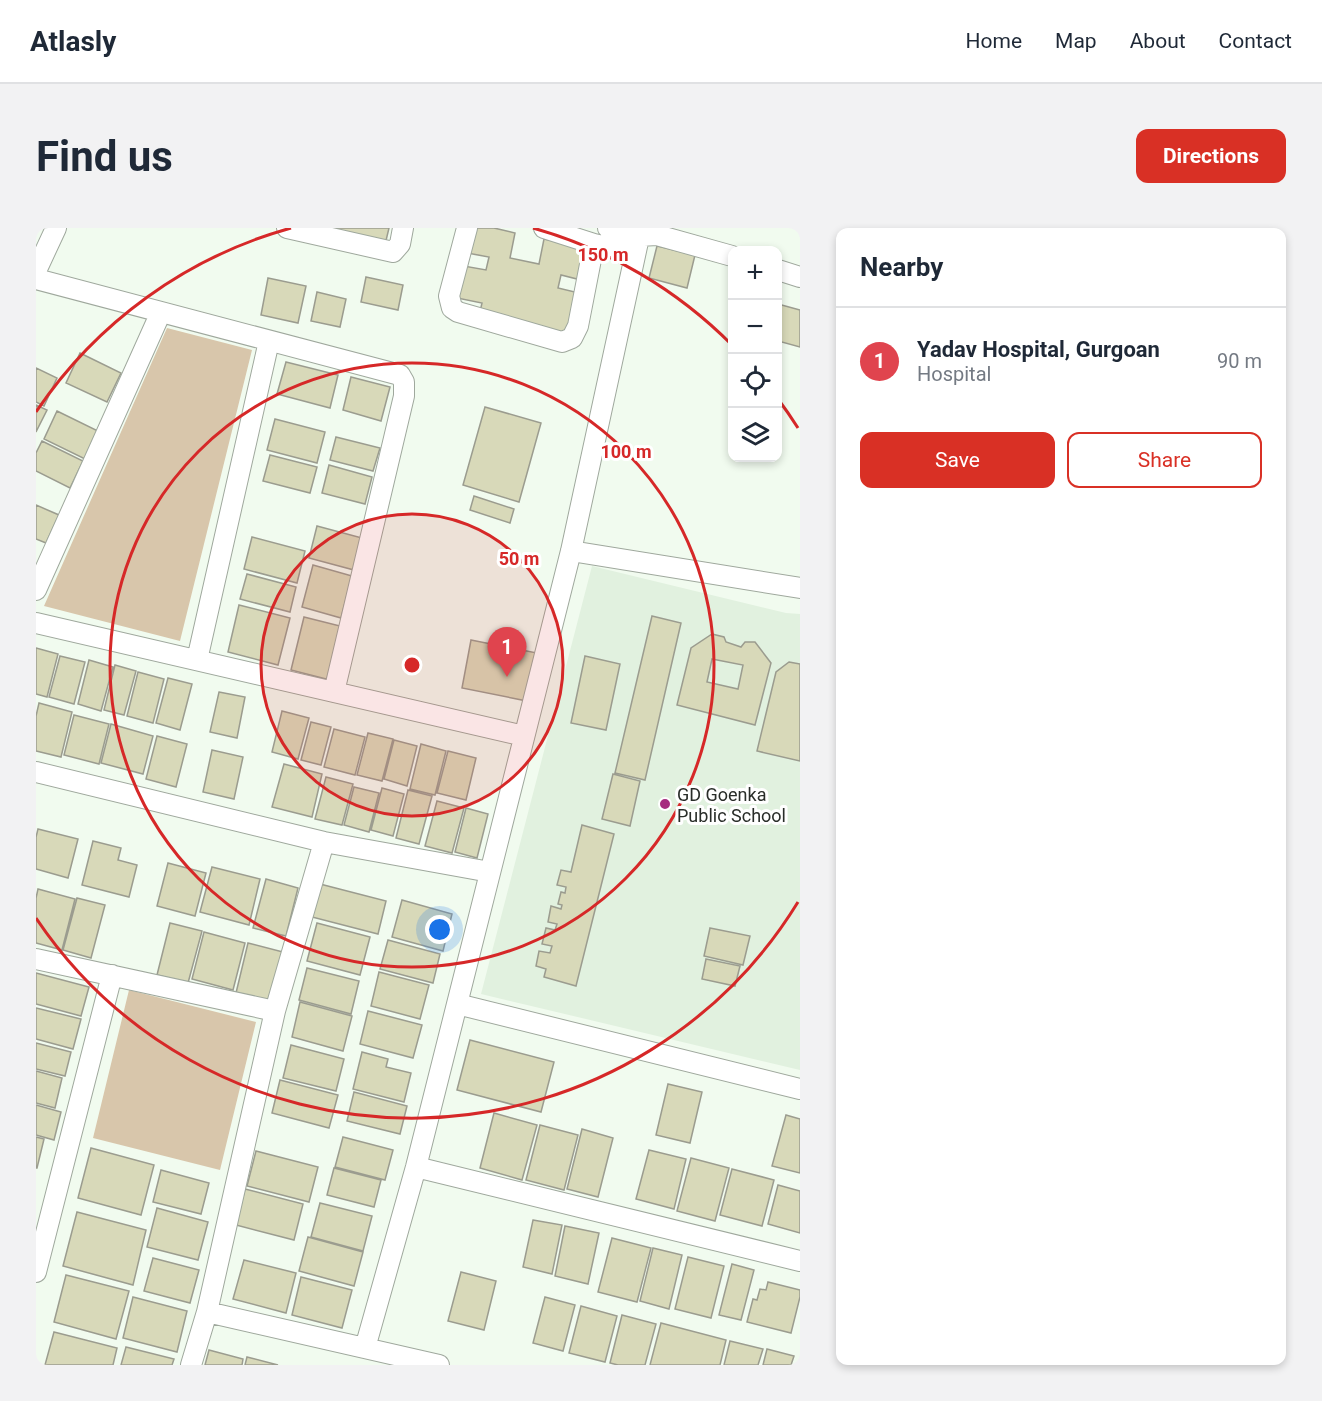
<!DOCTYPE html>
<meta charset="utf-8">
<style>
:root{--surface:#fff;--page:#f2f2f3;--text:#1f2937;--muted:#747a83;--line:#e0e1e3;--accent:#d93025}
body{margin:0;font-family:Roboto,sans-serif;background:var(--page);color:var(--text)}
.controls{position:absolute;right:18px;top:18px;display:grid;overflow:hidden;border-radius:12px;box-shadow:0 3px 9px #0003}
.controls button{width:54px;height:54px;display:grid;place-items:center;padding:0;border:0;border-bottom:2px solid var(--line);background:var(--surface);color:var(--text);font:30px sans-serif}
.you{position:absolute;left:404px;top:702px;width:21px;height:21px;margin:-15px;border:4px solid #fff;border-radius:50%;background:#1a73e8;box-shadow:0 0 0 9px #1a73e833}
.badge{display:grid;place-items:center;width:39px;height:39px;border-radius:50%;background:var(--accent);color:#fff;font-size:20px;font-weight:700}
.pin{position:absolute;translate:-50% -50px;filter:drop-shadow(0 2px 3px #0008)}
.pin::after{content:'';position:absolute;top:32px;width:21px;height:18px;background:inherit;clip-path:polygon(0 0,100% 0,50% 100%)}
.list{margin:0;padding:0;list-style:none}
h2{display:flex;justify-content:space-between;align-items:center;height:78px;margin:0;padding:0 24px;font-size:26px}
h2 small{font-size:20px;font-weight:400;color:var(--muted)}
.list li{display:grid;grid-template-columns:39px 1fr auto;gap:18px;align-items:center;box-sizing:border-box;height:108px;padding:0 24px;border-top:2px solid var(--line)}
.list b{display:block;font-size:22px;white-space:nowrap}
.list p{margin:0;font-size:20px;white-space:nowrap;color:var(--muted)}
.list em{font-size:20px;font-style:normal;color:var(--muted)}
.actions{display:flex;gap:12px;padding:18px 24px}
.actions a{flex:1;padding:14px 0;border:2px solid var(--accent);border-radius:12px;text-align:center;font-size:21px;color:var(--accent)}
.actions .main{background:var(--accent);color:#fff}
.icon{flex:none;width:33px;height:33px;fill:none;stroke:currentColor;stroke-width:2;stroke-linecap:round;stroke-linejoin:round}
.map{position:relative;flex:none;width:764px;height:1137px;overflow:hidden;border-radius:12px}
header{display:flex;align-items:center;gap:36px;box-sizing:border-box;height:84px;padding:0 30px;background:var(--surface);border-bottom:2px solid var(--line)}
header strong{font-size:28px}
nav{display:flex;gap:33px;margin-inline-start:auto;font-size:21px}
.intro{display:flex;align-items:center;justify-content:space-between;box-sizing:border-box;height:144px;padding:0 36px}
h1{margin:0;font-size:42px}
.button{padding:15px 27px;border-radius:12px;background:var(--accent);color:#fff;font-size:21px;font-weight:700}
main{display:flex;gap:36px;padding:0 36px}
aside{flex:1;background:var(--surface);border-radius:12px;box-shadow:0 3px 9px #0003}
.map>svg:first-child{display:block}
.built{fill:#e1f1df}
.green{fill:#d8c6ab}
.building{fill:#d8d9b9;stroke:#9b9c8f;stroke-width:1.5;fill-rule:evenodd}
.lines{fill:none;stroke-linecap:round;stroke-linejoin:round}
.minor-casing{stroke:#9fa89d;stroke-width:22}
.minor{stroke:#fff;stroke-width:20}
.ring{fill:none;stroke:#d62828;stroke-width:3}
.poi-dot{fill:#a62b7f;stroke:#fff;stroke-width:2}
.labels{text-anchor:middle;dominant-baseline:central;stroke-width:6;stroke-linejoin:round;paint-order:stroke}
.poi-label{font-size:18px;fill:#292d29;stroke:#fff;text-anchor:start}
.centre{fill:#d62828;stroke:#fff;stroke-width:3}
.ring-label{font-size:18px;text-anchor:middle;font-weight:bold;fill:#d62828;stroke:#fff;stroke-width:6;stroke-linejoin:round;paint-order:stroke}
</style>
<header>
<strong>Atlasly</strong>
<nav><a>Home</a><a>Map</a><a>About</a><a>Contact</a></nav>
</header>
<div class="intro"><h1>Find us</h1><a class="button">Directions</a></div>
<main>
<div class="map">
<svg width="764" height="1137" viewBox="0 0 764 1137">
<rect width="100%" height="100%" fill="#f1fbef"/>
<!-- built -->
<path class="built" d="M 556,338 L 750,385 L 764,386 L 764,842 L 445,766 Z"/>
<!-- green -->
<path class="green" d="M 131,100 L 216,122 L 144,413 L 8,378 Z
M 93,762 L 220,794 L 184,942 L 57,910 Z"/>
<!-- building -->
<path class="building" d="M 271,0 L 353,0 L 348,21 Z
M 436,0 L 458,0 L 479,5 L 474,30 L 503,36 L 508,11 L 552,20 L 545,52 L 525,47 L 522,60 L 543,65 L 533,108 L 443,88 L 446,75 L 421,70 L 428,38 L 450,42 L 453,29 L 431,25 Z
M 621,18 L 659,27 L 651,60 L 613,50 Z
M 330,49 L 367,57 L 362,82 L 325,74 Z
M 232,50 L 270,58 L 262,95 L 225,87 Z
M 281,64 L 310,71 L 304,99 L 275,93 Z
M 742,76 L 764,82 L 764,119 L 742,113 Z
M 44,125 L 85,145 L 71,174 L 30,155 Z
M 250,134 L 302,147 L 294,180 L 241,166 Z
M 0,140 L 21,150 L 8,178 L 0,174 Z
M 315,149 L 354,159 L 345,193 L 307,182 Z
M 0,177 L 11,182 L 0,204 Z
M 449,179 L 505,195 L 483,274 L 427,257 Z
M 21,183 L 62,203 L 49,231 L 8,211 Z
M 239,191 L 289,204 L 281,235 L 231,222 Z
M 300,209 L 344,220 L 337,243 L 294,232 Z
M 6,213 L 47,233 L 34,260 L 0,243 L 0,225 Z
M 234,227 L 281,239 L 274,265 L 227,253 Z
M 293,237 L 336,249 L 329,276 L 286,265 Z
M 438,268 L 478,281 L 474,295 L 434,282 Z
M 0,277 L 23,287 L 10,315 L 0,311 Z
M 281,298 L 326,310 L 318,342 L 273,330 Z
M 216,309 L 269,323 L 261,355 L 208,341 Z
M 277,337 L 316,348 L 305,390 L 266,379 Z
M 211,346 L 260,359 L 254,384 L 204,371 Z
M 203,377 L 254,390 L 242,437 L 192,424 Z
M 616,388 L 645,395 L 609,552 L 579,545 Z
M 268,389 L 308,399 L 294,452 L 255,442 Z
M 676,406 L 688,409 L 690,414 L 705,419 L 709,414 L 719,414 L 735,435 L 719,497 L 641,477 L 655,420 ZM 676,431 L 707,437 L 702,461 L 671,454 Z
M 435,412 L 501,425 L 491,473 L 426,460 Z
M 0,420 L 22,426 L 11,469 L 0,466 Z
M 24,428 L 49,434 L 38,476 L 13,469 Z
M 549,428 L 584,436 L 570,502 L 535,495 Z
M 53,432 L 77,439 L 65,483 L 42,476 Z
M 753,434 L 764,436 L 764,533 L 721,523 L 740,444 Z
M 79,437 L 100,443 L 88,487 L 68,482 Z
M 102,444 L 128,451 L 117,495 L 91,488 Z
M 132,450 L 156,456 L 144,502 L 120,495 Z
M 183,464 L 209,469 L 201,510 L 174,504 Z
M 3,475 L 36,484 L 25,529 L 0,523 L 0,488 Z
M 246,483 L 273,490 L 262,531 L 236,524 Z
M 38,487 L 73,496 L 63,536 L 28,527 Z
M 275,494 L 295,499 L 285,537 L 265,532 Z
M 75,496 L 117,508 L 107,546 L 65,535 Z
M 298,501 L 329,509 L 319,547 L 288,539 Z
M 332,505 L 357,511 L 346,553 L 321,547 Z
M 121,508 L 151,516 L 140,559 L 110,551 Z
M 358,512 L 381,518 L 371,558 L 348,551 Z
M 385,516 L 410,523 L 399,567 L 374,561 Z
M 176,522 L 207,529 L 198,571 L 167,564 Z
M 412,523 L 440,530 L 430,572 L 401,565 Z
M 248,536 L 286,546 L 276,589 L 236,579 Z
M 577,546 L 604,553 L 594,598 L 566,591 Z
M 290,549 L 317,556 L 306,597 L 279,591 Z
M 318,559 L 343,565 L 333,604 L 308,597 Z
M 346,560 L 368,566 L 357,608 L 335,602 Z
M 372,562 L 396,568 L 383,616 L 360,610 Z
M 401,573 L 428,580 L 416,625 L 389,618 Z
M 430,580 L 452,586 L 441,630 L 419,624 Z
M 546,597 L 578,606 L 540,758 L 508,749 L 510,741 L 500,738 L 503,723 L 514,725 L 516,718 L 506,716 L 510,700 L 519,702 L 521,696 L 512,694 L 515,678 L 525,681 L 526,677 L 522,676 L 525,664 L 529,665 L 530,659 L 521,657 L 525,642 L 535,644 Z
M 2,601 L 42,611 L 32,650 L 0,641 L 0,609 Z
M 57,613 L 85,620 L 82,632 L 101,637 L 93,669 L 46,657 Z
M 132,635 L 170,645 L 159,688 L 121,678 Z
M 176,639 L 224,651 L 213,697 L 164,684 Z
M 230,651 L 262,660 L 250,708 L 217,700 Z
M 284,656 L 350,673 L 342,706 L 276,689 Z
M 2,661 L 39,671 L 26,722 L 0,715 L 0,670 Z
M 41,670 L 69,677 L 55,730 L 27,722 Z
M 366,672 L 416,686 L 407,723 L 356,709 Z
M 134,695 L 166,703 L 152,755 L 121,747 Z
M 281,695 L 334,709 L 324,747 L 271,733 Z
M 674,700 L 714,708 L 707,737 L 668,728 Z
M 168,704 L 209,715 L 197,762 L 156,751 Z
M 352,712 L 404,726 L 397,755 L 344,741 Z
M 212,715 L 247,724 L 234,774 L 200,765 Z
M 670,731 L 704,738 L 699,758 L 666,751 Z
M 271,740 L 323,753 L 315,786 L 263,772 Z
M 343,744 L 393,757 L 384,791 L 335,778 Z
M 0,745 L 53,759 L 45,788 L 0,776 Z
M 264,774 L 316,788 L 307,823 L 256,809 Z
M 0,780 L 45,791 L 37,821 L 0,811 Z
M 332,783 L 386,797 L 377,830 L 324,816 Z
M 434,812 L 518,834 L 505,884 L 421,862 Z
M 0,815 L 35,824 L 29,848 L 0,841 Z
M 255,817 L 308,831 L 300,863 L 247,850 Z
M 326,824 L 352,831 L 350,839 L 375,845 L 368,874 L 317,861 Z
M 0,843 L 26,850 L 19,880 L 0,875 Z
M 244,852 L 302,867 L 293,900 L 236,885 Z
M 632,856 L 666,864 L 654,915 L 620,907 Z
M 318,864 L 371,878 L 364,906 L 311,893 Z
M 0,877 L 25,884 L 18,912 L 0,907 Z
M 458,885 L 501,897 L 486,952 L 444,940 Z
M 750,887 L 764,891 L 764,945 L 736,938 Z
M 504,897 L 542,907 L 528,962 L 490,952 Z
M 546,901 L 577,910 L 562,969 L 531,961 Z
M 0,909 L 8,911 L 1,940 L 0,940 Z
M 307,909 L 357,922 L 349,952 L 299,939 Z
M 55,920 L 118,937 L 105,987 L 42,970 Z
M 613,922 L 650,931 L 638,981 L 600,971 Z
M 220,923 L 282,939 L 273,974 L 211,958 Z
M 655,930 L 693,940 L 679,993 L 641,983 Z
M 298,940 L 345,952 L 338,979 L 291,967 Z
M 696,941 L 738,952 L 726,998 L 684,987 Z
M 125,942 L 173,955 L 165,986 L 117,974 Z
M 742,957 L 764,963 L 764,1005 L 732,996 Z
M 209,961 L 267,976 L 258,1012 L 200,997 Z
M 284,975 L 336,988 L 327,1023 L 275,1009 Z
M 121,980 L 172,994 L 162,1032 L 111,1019 Z
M 41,984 L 110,1002 L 97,1057 L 27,1038 Z
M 497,992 L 526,997 L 516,1046 L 487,1039 Z
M 529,998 L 563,1005 L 552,1056 L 519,1048 Z
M 272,1009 L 327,1024 L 318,1058 L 263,1043 Z
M 576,1010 L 615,1020 L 601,1074 L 562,1064 Z
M 617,1020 L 646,1027 L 633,1081 L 604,1073 Z
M 652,1029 L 688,1038 L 675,1090 L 639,1081 Z
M 117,1030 L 163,1042 L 154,1075 L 108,1063 Z
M 208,1032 L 260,1045 L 250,1085 L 197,1071 Z
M 696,1036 L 718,1042 L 705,1092 L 683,1087 Z
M 425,1044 L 460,1053 L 448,1102 L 412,1093 Z
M 30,1047 L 93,1063 L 80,1111 L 18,1094 Z
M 265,1049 L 316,1062 L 306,1100 L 256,1087 Z
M 732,1054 L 764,1062 L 764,1069 L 755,1105 L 711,1094 L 717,1071 L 721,1072 L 724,1061 L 730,1062 Z
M 97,1069 L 151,1083 L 141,1124 L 87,1110 Z
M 509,1069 L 539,1077 L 527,1123 L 497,1115 Z
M 545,1078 L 581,1088 L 569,1134 L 533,1125 Z
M 586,1087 L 620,1096 L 609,1137 L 582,1137 L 574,1135 Z
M 625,1095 L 690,1112 L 684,1137 L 614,1137 Z
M 18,1104 L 81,1120 L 77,1137 L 9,1137 Z
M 694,1113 L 727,1121 L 722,1137 L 688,1137 Z
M 90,1119 L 138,1131 L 136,1137 L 85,1137 Z
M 731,1121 L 758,1128 L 755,1137 L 727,1137 Z
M 173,1122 L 207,1131 L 206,1137 L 169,1137 Z
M 211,1129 L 242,1137 L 209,1137 Z"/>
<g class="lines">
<!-- minor casing -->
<g class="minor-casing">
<path id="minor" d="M 251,0 L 357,24 L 364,16 L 367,0
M 431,0 L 413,68 L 416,80 L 422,84 L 526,114 L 536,110 L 542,98 L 558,16
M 508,0 L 558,16 L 599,25
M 572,0 L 603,8 L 621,7 L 696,28
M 742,42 L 764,49
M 0,43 L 20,0
M 0,51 L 364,147 L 368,154 L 368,168 L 298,464
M 535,323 L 764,360
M 0,362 L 125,84
M 0,395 L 488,508
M 161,432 L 233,113
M 0,544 L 288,614 L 454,644
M 0,731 L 239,783
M 421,776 L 764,861
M 380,939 L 764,1033
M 0,1044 L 76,747
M 171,1084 L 403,1137
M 329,1120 L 380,939 L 535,323 L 605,0
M 155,1137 L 171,1084 L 239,783 L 288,614"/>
</g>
<!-- minor -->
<use href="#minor" class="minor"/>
</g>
<!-- distance rings -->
<circle cx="376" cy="437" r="151" fill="#d62828" fill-opacity=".12"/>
<g class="ring">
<circle cx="376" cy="437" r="151"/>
<circle cx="376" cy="437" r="302"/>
<path d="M762 674A453 453 0 0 1 0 690M0 184A453 453 0 0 1 255 0M497 0A453 453 0 0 1 696 117M742 171A453 453 0 0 1 762 200"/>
</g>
<!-- markers -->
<circle class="poi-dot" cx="629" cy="576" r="6"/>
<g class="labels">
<!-- poi labels -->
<g class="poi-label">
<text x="641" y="566">GD Goenka<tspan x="641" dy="21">Public School</tspan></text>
</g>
</g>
<circle cx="376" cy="437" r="9" class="centre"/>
<g class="ring-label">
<text x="567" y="33">150 m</text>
<text x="590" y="230">100 m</text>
<text x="483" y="337">50 m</text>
</g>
</svg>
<div class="controls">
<button>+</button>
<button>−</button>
<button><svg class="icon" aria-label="locate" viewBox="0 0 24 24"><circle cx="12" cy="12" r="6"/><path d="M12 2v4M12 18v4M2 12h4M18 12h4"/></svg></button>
<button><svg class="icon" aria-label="layers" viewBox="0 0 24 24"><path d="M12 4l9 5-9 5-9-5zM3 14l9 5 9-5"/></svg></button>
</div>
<div class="you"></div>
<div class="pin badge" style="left:471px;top:449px;background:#e0444e">1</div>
</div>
<aside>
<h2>Nearby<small></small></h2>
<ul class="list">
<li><span class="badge" style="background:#e0444e">1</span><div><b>Yadav Hospital, Gurgoan</b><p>Hospital</p></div><em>90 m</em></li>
</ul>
<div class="actions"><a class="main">Save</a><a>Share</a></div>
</aside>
</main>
